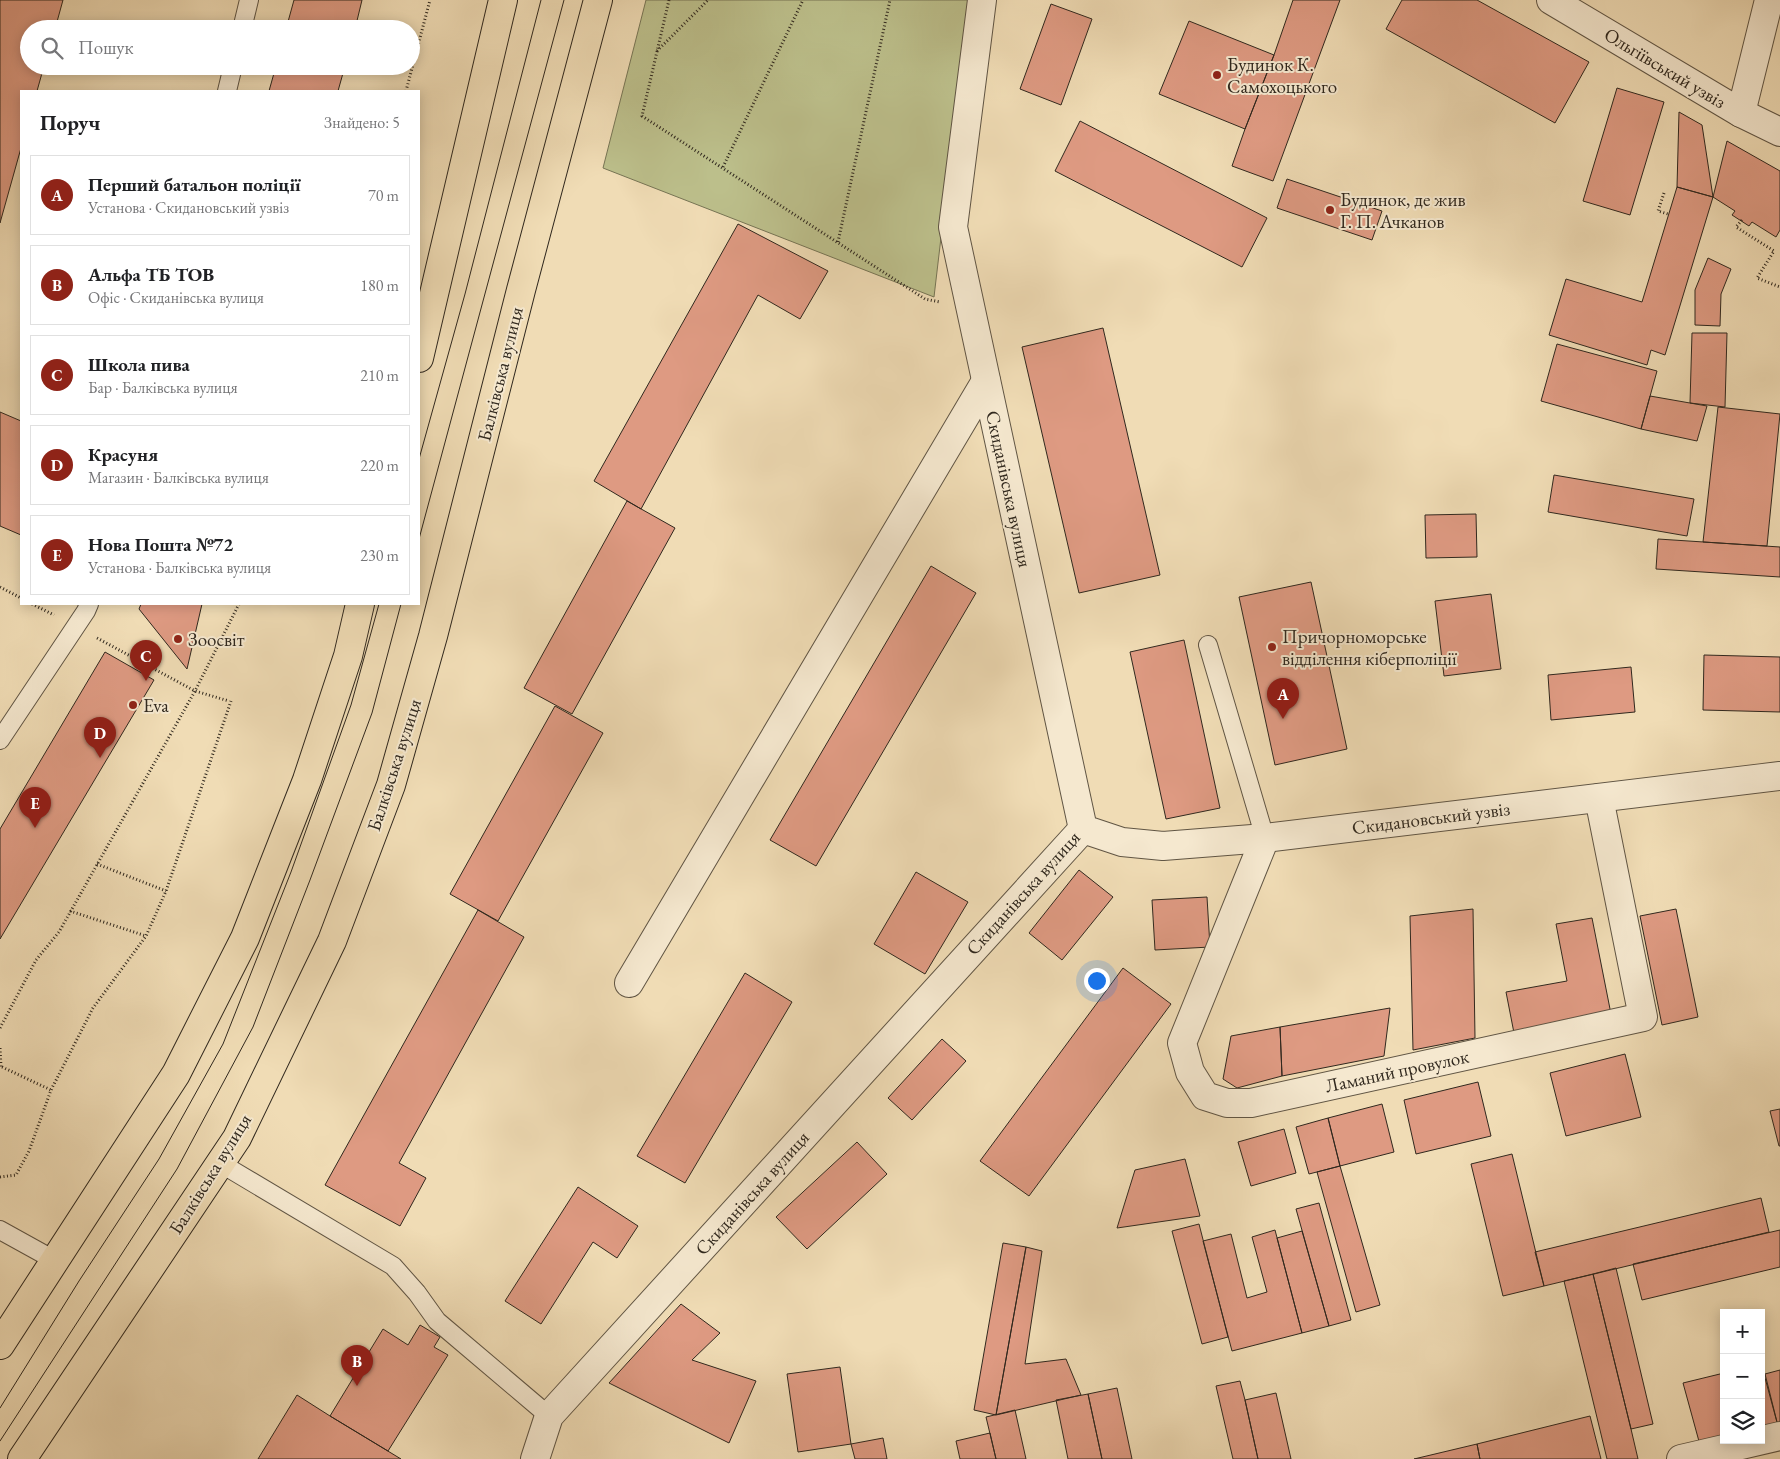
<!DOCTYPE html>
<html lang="uk">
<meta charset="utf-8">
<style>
:root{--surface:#fff;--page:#f6f6f6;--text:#202124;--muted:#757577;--line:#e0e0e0;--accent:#8f2418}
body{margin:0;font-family:"EB Garamond",serif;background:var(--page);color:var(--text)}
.controls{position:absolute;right:15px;bottom:15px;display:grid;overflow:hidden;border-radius:0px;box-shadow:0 2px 12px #0003}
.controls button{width:45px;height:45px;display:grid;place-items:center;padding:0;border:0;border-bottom:1px solid var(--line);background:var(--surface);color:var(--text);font:25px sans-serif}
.you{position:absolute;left:1096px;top:980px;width:18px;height:18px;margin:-12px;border:4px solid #fff;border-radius:50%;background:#1a73e8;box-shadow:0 0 0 8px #1a73e833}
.badge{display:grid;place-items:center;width:32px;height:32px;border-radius:50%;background:var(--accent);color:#fff;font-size:16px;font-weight:700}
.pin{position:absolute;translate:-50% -41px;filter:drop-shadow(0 1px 2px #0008)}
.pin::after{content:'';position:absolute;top:26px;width:18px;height:15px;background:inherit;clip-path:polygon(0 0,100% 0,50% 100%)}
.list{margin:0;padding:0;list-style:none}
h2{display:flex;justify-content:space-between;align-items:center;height:65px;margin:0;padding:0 20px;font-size:21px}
h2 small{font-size:16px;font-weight:400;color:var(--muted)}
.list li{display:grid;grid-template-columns:32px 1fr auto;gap:15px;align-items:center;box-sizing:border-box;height:80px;margin:0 10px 10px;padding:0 10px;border:1px solid var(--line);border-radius:0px}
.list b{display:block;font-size:19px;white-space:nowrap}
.list p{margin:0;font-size:16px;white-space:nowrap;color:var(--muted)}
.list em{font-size:16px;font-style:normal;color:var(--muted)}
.icon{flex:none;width:28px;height:28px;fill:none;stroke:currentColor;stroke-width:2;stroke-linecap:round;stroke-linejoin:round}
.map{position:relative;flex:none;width:1780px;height:1459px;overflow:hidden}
.search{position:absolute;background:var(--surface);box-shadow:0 2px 12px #0003;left:20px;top:20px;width:400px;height:55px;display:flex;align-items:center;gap:12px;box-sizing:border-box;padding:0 18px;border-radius:28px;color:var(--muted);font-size:19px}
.panel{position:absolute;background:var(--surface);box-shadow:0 2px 12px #0003;left:20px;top:90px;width:400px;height:515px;border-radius:0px}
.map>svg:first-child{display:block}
.green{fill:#bcbf8b;stroke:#767454}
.building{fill:#de9a82;stroke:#30281e}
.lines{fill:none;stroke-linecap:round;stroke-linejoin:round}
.service-casing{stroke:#605544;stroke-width:20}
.minor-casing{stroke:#605544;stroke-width:30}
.tertiary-casing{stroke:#605544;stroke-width:30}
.primary-casing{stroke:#30281e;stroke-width:30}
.path{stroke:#30281e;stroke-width:3;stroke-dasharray:1 2.5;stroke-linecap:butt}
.service{stroke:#f5e8cf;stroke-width:18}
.minor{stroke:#f5e8cf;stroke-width:28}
.tertiary{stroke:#f5e8cf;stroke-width:28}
.primary{stroke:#f0dcb5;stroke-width:28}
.tram{stroke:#30281e;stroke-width:1}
.poi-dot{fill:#8f2418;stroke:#f5e8cf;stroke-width:2}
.labels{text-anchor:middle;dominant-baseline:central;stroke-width:4;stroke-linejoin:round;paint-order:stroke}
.poi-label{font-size:19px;fill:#30281e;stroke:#f5e8cf;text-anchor:start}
.street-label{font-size:19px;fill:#30281e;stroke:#f5e8cf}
</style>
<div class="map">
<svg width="1780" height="1459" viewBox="0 0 1780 1459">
<rect width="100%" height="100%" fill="#f0dcb5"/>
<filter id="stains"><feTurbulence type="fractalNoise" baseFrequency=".004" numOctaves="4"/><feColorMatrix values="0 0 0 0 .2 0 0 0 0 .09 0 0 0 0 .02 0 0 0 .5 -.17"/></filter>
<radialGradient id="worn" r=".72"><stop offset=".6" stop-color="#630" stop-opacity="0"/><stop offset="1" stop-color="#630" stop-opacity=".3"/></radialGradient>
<!-- green -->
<path class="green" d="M 646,0 L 969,0 L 934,297 L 603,168 Z"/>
<!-- building -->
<path class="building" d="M 0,0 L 63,0 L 55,29 L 29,29 L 29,66 L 44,66 L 37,91 L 21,91 L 21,148 L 0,223 Z
M 294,0 L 362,0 L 355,29 L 286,29 Z
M 1293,0 L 1340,0 L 1273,181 L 1232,166 L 1245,129 L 1274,55 Z
M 1402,0 L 1477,0 L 1589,62 L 1555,123 L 1386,29 Z
M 1051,4 L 1092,19 L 1061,105 L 1020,89 Z
M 1189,21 L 1274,55 L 1245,129 L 1159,94 Z
M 276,66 L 345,66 L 338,91 L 269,91 Z
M 1617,88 L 1664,102 L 1630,215 L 1583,201 Z
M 1679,112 L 1702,125 L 1713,197 L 1677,187 Z
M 1080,121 L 1267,218 L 1242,267 L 1055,171 Z
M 1727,141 L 1780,171 L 1780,230 L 1776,237 L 1752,222 L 1749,226 L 1732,215 L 1735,211 L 1713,197 Z
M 1287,179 L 1382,211 L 1372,240 L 1277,208 Z
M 1677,187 L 1713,197 L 1665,355 L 1651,350 L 1647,365 L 1549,335 L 1566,279 L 1642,302 Z
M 738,224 L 828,271 L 800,319 L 758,295 L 641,509 L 594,481 Z
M 1708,258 L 1731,269 L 1721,294 L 1720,326 L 1695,325 L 1695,290 Z
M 1103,328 L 1160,575 L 1079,593 L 1022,347 Z
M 1692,333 L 1727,333 L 1725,407 L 1690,403 Z
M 1557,344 L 1657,371 L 1641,429 L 1541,401 Z
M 1650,396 L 1707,406 L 1697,441 L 1641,429 Z
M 1718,407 L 1780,414 L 1767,546 L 1703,542 Z
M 0,412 L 21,421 L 21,535 L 0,526 Z
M 1554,475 L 1694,499 L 1687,536 L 1548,512 Z
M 627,501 L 675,528 L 572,714 L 524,688 Z
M 1476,514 L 1477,557 L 1426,558 L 1425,515 Z
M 1658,539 L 1780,547 L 1780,577 L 1656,569 Z
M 931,566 L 976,593 L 816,866 L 770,840 Z
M 1311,582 L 1347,749 L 1275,765 L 1239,597 Z
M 1491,594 L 1501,669 L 1444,676 L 1435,601 Z
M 141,604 L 202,604 L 187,669 L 139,609 Z
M 1184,640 L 1220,808 L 1166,819 L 1130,652 Z
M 105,652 L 154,680 L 0,939 L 0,829 Z
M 1704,655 L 1780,657 L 1780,712 L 1703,710 Z
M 1631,667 L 1635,712 L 1551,720 L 1548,675 Z
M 555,706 L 603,733 L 498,921 L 450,894 Z
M 1079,870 L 1113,897 L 1062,960 L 1029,933 Z
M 916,872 L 968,902 L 925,974 L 874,944 Z
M 1207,897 L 1210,947 L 1155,950 L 1152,900 Z
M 1473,909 L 1475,1038 L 1413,1050 L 1410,916 Z
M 1676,909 L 1698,1017 L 1662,1025 L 1640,916 Z
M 478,910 L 524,937 L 399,1163 L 426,1178 L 400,1226 L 325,1185 Z
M 1592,918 L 1611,1014 L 1514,1033 L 1506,992 L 1567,981 L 1556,924 Z
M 1123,968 L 1171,1004 L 1029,1196 L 980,1161 Z
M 745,973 L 792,1002 L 685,1183 L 637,1156 Z
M 1390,1008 L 1384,1056 L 1282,1076 L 1280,1027 Z
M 1280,1027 L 1282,1076 L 1237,1088 L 1223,1079 L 1231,1036 Z
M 942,1039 L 966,1061 L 912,1120 L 888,1098 Z
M 1625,1054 L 1641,1117 L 1566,1136 L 1550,1073 Z
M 1478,1082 L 1491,1136 L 1416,1154 L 1404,1100 Z
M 1382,1104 L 1394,1152 L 1340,1166 L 1328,1118 Z
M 1780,1109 L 1780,1146 L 1779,1146 L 1770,1111 Z
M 1328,1118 L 1340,1166 L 1309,1174 L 1296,1127 Z
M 1284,1129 L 1296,1173 L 1251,1186 L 1238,1142 Z
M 857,1142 L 887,1174 L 807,1249 L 776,1217 Z
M 1512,1154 L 1544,1286 L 1503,1296 L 1471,1164 Z
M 1185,1159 L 1200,1216 L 1117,1228 L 1135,1170 Z
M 1340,1166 L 1380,1305 L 1356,1312 L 1317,1172 Z
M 578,1187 L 638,1226 L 617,1258 L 593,1242 L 541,1324 L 505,1301 Z
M 1761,1198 L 1769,1232 L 1544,1286 L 1535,1252 Z
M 1319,1203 L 1351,1320 L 1329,1326 L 1296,1209 Z
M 1199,1224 L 1228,1337 L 1202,1344 L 1172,1231 Z
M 1275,1230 L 1302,1333 L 1232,1351 L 1203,1241 L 1231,1234 L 1247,1298 L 1267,1292 L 1252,1237 Z
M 1780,1230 L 1780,1267 L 1642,1300 L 1633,1264 Z
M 1302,1231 L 1329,1326 L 1302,1333 L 1277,1238 Z
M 1003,1243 L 1026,1247 L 996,1415 L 974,1410 Z
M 1026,1247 L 1042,1251 L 1025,1364 L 1066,1359 L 1081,1395 L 996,1415 Z
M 1616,1268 L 1653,1424 L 1631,1429 L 1593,1274 Z
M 1593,1274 L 1631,1429 L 1638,1459 L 1607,1459 L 1564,1281 Z
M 681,1304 L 720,1333 L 692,1360 L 756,1381 L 729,1443 L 609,1383 Z
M 420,1325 L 440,1337 L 434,1347 L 448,1355 L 388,1451 L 330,1416 L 383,1329 L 408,1345 Z
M 1761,1363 L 1778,1426 L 1761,1430 Z
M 840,1367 L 851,1444 L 798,1452 L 787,1374 Z
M 1780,1370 L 1780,1425 L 1778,1426 L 1765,1374 Z
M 1724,1373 L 1724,1439 L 1700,1445 L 1683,1383 Z
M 1240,1381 L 1245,1400 L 1258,1459 L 1233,1459 L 1216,1386 Z
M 1117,1388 L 1132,1459 L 1102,1459 L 1088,1394 Z
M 1276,1393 L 1291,1459 L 1258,1459 L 1245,1400 Z
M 1088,1394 L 1102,1459 L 1068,1459 L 1056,1400 Z
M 297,1395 L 330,1416 L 401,1459 L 258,1459 Z
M 1015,1410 L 1026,1459 L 996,1459 L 986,1417 Z
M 1590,1416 L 1601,1459 L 1480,1459 L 1477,1444 Z
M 990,1433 L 996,1459 L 960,1459 L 956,1441 Z
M 883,1438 L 887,1459 L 855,1459 L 851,1444 Z
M 1477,1444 L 1480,1459 L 1414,1459 Z"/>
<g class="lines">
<!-- service casing -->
<g class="service-casing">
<path id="service" d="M 242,29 L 249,0
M 227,91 L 233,66
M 1208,645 L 1265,838
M 0,740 L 86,611 L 89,604
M 220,1163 L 393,1266 L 417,1293 L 437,1321 L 549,1416
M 0,1230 L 56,1261"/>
</g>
<!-- minor casing -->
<g class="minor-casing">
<path id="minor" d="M 1741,113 L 1769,0
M 1265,838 L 1182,1043 L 1190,1072 L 1205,1096 L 1227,1103 L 1251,1103 L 1643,1017 L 1599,798
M 629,983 L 986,381
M 535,1459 L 549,1416 L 1083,829
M 1681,1459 L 1780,1436"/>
</g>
<!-- tertiary casing -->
<g class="tertiary-casing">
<path id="tertiary" d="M 982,0 L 953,227 L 1083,829 L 1122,842 L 1163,846 L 1265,838 L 1780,776
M 1551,0 L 1741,113 L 1780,132"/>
</g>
<!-- primary casing -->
<g class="primary-casing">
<path id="primary" d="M 419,358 L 503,0
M 0,1345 L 176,1074 L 245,938 L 307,780 L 348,656 L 360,604
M 22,1459 L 237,1138 L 332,941 L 391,785 L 433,636 L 521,290 L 598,0"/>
</g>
<!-- path -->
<path class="path" d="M 669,0 L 642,116 L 925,299 L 940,302
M 657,51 L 708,0
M 406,91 L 430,0
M 723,167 L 803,0
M 1664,193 L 1658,211 L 1668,214
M 1742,220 L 1736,227 L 1774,251 L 1757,278 L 1780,287
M 838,242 L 890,0
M 0,587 L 21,598
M 32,604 L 54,615
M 97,638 L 195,691 L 229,701
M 97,864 L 166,891
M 70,911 L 146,936
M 0,1028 L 36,960 L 59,932 L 195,691 L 239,604
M 0,1048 L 1,1067
M 2,1067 L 51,1090
M 0,1177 L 16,1175 L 29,1151 L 51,1090 L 93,1008 L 146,936 L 166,891 L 231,701"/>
<!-- service -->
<use href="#service" class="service"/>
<!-- minor -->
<use href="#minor" class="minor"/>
<!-- tertiary -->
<use href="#tertiary" class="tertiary"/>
<!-- primary -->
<use href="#primary" class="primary"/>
<!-- tram -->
<path class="tram" d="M 419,459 L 465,294 L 541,0
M 419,539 L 564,0
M 0,1408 L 79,1281 L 159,1159 L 223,1044 L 291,872 L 351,705 L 379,604
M 0,1441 L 177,1169 L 253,1027 L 310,880 L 372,713 L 401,604"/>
</g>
<!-- markers -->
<g class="poi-dot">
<circle cx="1217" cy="75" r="5"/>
<circle cx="1330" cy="210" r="5"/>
<circle cx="178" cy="639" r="5"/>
<circle cx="1272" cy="647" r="5"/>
<circle cx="133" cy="705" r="5"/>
</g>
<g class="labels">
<!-- poi labels -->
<g class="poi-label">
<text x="1227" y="64">Будинок К.<tspan x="1227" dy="22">Самохоцького</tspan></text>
<text x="1340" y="199">Будинок, де жив<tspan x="1340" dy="22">Г. П. Ачканов</tspan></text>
<text x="1282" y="636">Причорноморське<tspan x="1282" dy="22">відділення кіберполіції</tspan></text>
<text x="188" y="639">Зоосвіт</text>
<text x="143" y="705">Eva</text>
</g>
<!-- street labels -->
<g class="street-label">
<text transform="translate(1665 68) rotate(31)">Ольгіївський узвіз</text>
<text transform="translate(500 374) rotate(-76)">Балківська вулиця</text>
<text transform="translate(1009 489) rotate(78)">Скиданівська вулиця</text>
<text transform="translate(394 765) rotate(-72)">Балківська вулиця</text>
<text transform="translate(1431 818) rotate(-7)">Скидановський узвіз</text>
<text transform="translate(1023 893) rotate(-48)">Скиданівська вулиця</text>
<text transform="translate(1397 1071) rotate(-12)">Ламаний провулок</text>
<text transform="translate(210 1174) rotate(-58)">Балківська вулиця</text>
<text transform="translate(752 1193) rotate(-48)">Скиданівська вулиця</text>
</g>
</g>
<rect width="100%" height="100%" filter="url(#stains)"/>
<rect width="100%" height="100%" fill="url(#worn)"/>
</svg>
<div class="controls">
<button>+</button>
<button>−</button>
<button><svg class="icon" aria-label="layers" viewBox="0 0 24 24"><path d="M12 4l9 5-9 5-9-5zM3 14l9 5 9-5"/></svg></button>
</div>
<div class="you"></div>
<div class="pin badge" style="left:1283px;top:719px">A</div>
<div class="pin badge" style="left:357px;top:1386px">B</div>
<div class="pin badge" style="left:146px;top:681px">C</div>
<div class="pin badge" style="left:100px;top:758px">D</div>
<div class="pin badge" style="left:35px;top:828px">E</div>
<div class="search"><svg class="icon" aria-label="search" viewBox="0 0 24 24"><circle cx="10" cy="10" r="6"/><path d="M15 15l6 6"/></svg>Пошук</div>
<section class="panel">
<h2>Поруч<small>Знайдено: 5</small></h2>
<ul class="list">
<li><span class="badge">A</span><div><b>Перший батальон поліції</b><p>Установа · Скидановський узвіз</p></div><em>70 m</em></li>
<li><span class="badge">B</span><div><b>Альфа ТБ ТОВ</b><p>Офіс · Скиданівська вулиця</p></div><em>180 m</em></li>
<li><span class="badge">C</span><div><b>Школа пива</b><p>Бар · Балківська вулиця</p></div><em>210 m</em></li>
<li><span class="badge">D</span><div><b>Красуня</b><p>Магазин · Балківська вулиця</p></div><em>220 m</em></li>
<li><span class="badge">E</span><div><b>Нова Пошта №72</b><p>Установа · Балківська вулиця</p></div><em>230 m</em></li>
</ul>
</section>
</div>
